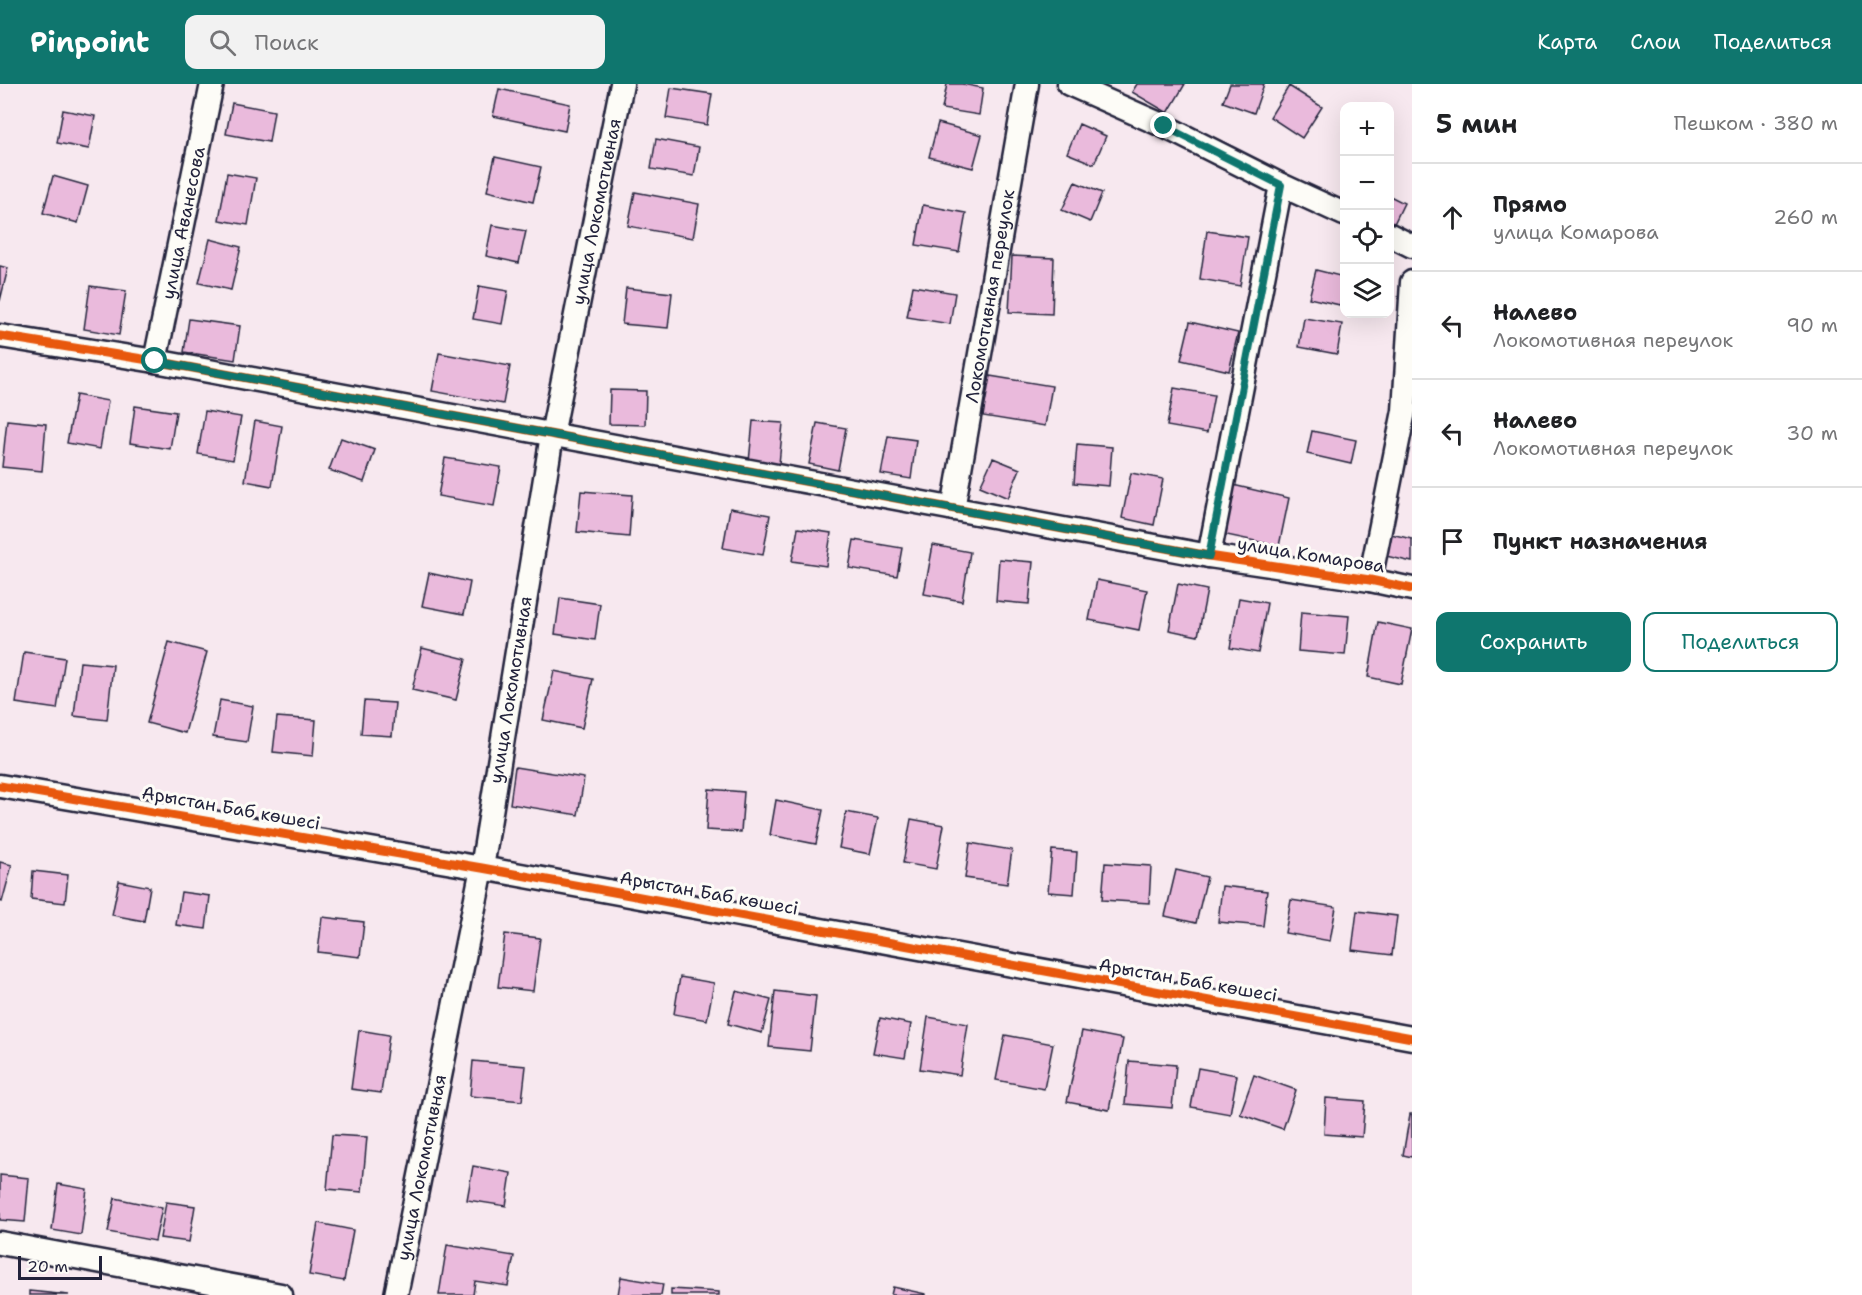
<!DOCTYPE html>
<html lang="ru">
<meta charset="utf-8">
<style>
:root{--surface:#fff;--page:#f2f2f2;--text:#202124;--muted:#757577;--line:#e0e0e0;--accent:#0f766e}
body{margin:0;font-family:"Shantell Sans",sans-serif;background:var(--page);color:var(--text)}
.controls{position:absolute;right:18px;top:18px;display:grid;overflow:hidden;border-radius:12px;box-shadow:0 6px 24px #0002}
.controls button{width:54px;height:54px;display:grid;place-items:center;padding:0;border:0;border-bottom:2px solid var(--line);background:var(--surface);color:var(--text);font:30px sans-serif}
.scale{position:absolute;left:18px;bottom:15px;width:84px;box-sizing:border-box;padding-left:6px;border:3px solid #22223b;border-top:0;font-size:16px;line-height:21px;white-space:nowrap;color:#22223b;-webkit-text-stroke:4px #fdfcf7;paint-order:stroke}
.stop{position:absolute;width:18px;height:18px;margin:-14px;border:4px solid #0f766e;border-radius:50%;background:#fff}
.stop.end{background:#0f766e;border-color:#fff;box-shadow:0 2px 6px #0008}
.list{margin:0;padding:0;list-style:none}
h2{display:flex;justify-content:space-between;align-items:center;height:78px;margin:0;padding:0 24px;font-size:26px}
h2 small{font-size:20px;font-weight:400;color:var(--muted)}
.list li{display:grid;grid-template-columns:39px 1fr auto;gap:18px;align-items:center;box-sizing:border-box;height:108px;padding:0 24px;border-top:2px solid var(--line)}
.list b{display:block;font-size:22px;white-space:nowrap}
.list p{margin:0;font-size:20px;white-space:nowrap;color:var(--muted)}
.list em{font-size:20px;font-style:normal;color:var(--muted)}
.actions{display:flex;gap:12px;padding:18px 24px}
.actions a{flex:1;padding:14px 0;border:2px solid var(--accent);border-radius:12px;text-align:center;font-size:21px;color:var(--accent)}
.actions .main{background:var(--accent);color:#fff}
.icon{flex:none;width:33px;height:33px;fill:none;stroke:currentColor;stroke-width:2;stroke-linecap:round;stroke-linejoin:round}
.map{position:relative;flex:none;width:1412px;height:1211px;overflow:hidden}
header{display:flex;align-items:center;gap:36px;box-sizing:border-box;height:84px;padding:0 30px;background:var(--accent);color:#fff}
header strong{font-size:28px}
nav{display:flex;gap:33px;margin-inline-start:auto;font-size:21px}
.search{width:420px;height:54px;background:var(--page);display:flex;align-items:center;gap:15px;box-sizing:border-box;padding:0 21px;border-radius:12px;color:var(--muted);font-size:22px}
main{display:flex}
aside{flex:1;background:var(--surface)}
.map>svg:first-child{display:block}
.building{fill:#eabadc;stroke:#22223b;stroke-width:1.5}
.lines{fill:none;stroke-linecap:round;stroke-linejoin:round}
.minor-casing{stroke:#22223b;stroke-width:27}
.minor{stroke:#fdfcf7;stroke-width:22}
.cycleway-casing{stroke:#fdfcf7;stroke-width:13}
.cycleway{stroke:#e8590c;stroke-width:9}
.route{stroke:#0f766e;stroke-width:8}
.labels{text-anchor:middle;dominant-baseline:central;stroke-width:6;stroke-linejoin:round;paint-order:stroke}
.street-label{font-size:18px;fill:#22223b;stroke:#fdfcf7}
</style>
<header>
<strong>Pinpoint</strong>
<div class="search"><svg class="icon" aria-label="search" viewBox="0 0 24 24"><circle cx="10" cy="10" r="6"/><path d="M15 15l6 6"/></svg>Поиск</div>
<nav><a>Карта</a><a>Слои</a><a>Поделиться</a></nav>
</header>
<main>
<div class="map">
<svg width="1412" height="1211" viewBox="0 0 1412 1211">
<rect width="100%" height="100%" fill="#f7e8ef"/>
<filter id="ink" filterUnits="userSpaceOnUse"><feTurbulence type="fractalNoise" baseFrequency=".0167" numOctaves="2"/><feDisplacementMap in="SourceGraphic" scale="12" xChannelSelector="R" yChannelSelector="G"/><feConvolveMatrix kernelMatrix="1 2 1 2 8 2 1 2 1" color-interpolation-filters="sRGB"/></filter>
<g filter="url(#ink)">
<!-- building -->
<path class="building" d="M 947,0 L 962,0 L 983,4 L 979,31 L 942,25 Z
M 1137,0 L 1185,0 L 1168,29 L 1132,8 Z
M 1230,0 L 1264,0 L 1254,29 L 1223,18 Z
M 1289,2 L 1322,23 L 1302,54 L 1270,33 Z
M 671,4 L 712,10 L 707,41 L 666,34 Z
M 499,5 L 570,20 L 565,47 L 493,32 Z
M 232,19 L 274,27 L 269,58 L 226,50 Z
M 63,26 L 95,32 L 89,65 L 57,59 Z
M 938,39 L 982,51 L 973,84 L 929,73 Z
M 1079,40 L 1106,52 L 1094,80 L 1067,69 Z
M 656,55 L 699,63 L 694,92 L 651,85 Z
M 495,73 L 541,83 L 533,118 L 487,107 Z
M 227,89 L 256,94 L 248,141 L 219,136 Z
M 53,92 L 88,102 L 78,139 L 43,129 Z
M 1075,98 L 1102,109 L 1090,138 L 1062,126 Z
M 635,108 L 699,120 L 693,154 L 628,142 Z
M 1390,112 L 1404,119 L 1390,148 Z
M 923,121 L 966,129 L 959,168 L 916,161 Z
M 492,141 L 526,147 L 519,179 L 486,172 Z
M 1207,147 L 1248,153 L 1240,202 L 1200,195 Z
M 210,155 L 241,163 L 231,206 L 199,199 Z
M 1012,172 L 1054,174 L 1052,230 L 1009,228 Z
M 0,182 L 8,184 L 0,217 Z
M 1316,186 L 1344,193 L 1344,203 L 1340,221 L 1309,214 Z
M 90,202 L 126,207 L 119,251 L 84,245 Z
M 479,202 L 508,207 L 502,240 L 473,235 Z
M 913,202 L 955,209 L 950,240 L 907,233 Z
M 626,204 L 672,209 L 668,244 L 622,240 Z
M 1304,234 L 1342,240 L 1337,270 L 1299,263 Z
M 189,235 L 240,242 L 235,276 L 184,268 Z
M 1190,238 L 1238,249 L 1229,287 L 1181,276 Z
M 439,269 L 510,282 L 503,320 L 432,307 Z
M 990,292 L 1052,302 L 1045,342 L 983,332 Z
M 1174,304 L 1214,311 L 1207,349 L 1167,342 Z
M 610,306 L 646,307 L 645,341 L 609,340 Z
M 76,311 L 108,317 L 100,365 L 67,359 Z
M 135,322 L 176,328 L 170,365 L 130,359 Z
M 205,327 L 241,333 L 233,376 L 198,370 Z
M 7,336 L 46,340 L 42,387 L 2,383 Z
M 255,337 L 282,342 L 272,402 L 245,397 Z
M 753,337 L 783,339 L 779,380 L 749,378 Z
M 817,339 L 846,344 L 838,386 L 809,380 Z
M 1312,347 L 1356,356 L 1351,380 L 1307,370 Z
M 888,352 L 916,356 L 911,395 L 881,390 Z
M 341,354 L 375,366 L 364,398 L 329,386 Z
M 1077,360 L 1112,363 L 1109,402 L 1074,399 Z
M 445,374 L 501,383 L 494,422 L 438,412 Z
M 993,374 L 1020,385 L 1008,414 L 980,402 Z
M 1131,389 L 1163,395 L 1154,441 L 1122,434 Z
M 1233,401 L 1289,414 L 1279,462 L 1222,450 Z
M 581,407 L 632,411 L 629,453 L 577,448 Z
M 730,424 L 770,431 L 763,471 L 723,464 Z
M 798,444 L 831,449 L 826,482 L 792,477 Z
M 1391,450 L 1412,455 L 1412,478 L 1386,472 Z
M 854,456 L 902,464 L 897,492 L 849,484 Z
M 933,461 L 970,468 L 962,517 L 924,510 Z
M 999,475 L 1033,478 L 1029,520 L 996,517 Z
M 429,489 L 470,498 L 464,530 L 422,522 Z
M 1097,496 L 1147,506 L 1139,546 L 1089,536 Z
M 1178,500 L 1207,506 L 1198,552 L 1169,546 Z
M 560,514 L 600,520 L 595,556 L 555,550 Z
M 1239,514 L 1267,519 L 1258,569 L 1230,564 Z
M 1301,528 L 1349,532 L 1345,571 L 1298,567 Z
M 1378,538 L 1412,545 L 1401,600 L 1368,593 Z
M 169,558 L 207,568 L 185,649 L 147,639 Z
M 422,564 L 466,575 L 456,616 L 412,606 Z
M 24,568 L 65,574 L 57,625 L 16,619 Z
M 80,578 L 113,581 L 107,636 L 74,632 Z
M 554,587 L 593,595 L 582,644 L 543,636 Z
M 220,616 L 253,622 L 247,658 L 213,653 Z
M 364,617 L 395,619 L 392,652 L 361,650 Z
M 277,633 L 316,636 L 313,672 L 273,668 Z
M 515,683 L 584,694 L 578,731 L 510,720 Z
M 709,705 L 744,708 L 741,748 L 706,746 Z
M 776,716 L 823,726 L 816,760 L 770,751 Z
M 846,728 L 878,734 L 870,770 L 839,764 Z
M 911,735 L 944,741 L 936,785 L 903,779 Z
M 970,759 L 1012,766 L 1007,800 L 965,794 Z
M 1052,766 L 1077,768 L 1074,810 L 1048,808 Z
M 0,778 L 12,781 L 2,818 L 0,817 Z
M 1105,779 L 1151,782 L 1149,819 L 1102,816 Z
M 1176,786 L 1207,793 L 1196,839 L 1165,832 Z
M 33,787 L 68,791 L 65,819 L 31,815 Z
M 119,797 L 150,803 L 144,837 L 112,831 Z
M 1222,802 L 1267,807 L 1263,842 L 1218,838 Z
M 181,808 L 210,812 L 206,845 L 176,841 Z
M 1291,816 L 1336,823 L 1330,857 L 1285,849 Z
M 1357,827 L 1397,832 L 1392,871 L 1352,866 Z
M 322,833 L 364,838 L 360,873 L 318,868 Z
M 505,850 L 540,854 L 533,907 L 498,903 Z
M 680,893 L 714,899 L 707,936 L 674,930 Z
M 736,907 L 771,916 L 762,949 L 728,940 Z
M 775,907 L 816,912 L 810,967 L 769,963 Z
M 928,933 L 968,940 L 960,991 L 920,985 Z
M 880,934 L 911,940 L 905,974 L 873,969 Z
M 359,946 L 389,951 L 381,1009 L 351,1005 Z
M 1082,947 L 1123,955 L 1109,1026 L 1067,1018 Z
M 1005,951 L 1053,960 L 1044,1005 L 996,996 Z
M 473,977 L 526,982 L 522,1017 L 470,1012 Z
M 1129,977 L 1176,981 L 1172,1024 L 1125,1020 Z
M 1198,984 L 1237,991 L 1230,1030 L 1191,1023 Z
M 1254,991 L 1296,1006 L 1283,1045 L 1240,1030 Z
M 1326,1014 L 1365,1017 L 1362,1053 L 1324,1050 Z
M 1410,1030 L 1412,1030 L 1412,1073 L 1403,1071 Z
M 332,1051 L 367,1053 L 362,1108 L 327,1105 Z
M 473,1082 L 511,1089 L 506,1122 L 467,1116 Z
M 0,1091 L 29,1094 L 25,1138 L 0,1136 Z
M 58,1100 L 87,1105 L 81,1151 L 52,1146 Z
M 115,1114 L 162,1124 L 155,1157 L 108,1148 Z
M 166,1118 L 195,1122 L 189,1158 L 160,1154 Z
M 318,1139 L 353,1146 L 344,1197 L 309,1191 Z
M 447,1161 L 514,1172 L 508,1202 L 475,1197 L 473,1211 L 439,1211 Z
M 621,1193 L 663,1200 L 661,1211 L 618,1211 Z
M 893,1203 L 926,1210 L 926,1211 L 891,1211 Z
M 671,1205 L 719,1208 L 719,1211 L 671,1211 Z
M 29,1207 L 69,1211 L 29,1211 Z"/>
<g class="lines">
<!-- minor casing -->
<g class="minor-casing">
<g id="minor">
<path d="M 1069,0 L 1164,42 L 1281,101 L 1209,472"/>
<path d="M 1281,101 L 1344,130"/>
<path d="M 1390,151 L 1412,162"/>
<path d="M 0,252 L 155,277 L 1209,472 L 1370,496 L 1412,505"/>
<path id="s1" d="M 155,277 L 212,0"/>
<path id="s2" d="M 953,425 L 1027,0"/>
<path d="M 1370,496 L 1404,327 L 1412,198"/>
<path d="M 0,702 L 482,784 L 1412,954"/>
<path d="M 0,1159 L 281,1211"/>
<path id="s3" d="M 396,1211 L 482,784 L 552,351 L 622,0"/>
</g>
</g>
<!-- minor -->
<use href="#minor" class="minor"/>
<!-- cycleway casing -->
<g class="cycleway-casing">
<path id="cycleway" d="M 0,252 L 155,277 L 1209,472 L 1370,496 L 1412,505
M 0,702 L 482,784 L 1412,954"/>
</g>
<!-- cycleway -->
<use href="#cycleway" class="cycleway"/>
</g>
</g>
<g class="lines" filter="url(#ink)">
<!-- route -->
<path class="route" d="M 155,277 L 1209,472 L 1281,101 L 1164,42"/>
</g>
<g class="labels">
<!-- street labels -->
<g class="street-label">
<text stroke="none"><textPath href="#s3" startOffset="1102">улица Локомотивная</textPath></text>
<text stroke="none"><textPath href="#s1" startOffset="141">улица Аванесова</textPath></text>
<text stroke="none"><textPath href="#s2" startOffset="216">Локомотивная переулок</textPath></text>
<text transform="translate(1311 471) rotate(9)">улица Комарова</text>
<text stroke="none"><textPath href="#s3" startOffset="616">улица Локомотивная</textPath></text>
<text transform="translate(231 724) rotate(10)">Арыстан Баб көшесі</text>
<text transform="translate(709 809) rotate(10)">Арыстан Баб көшесі</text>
<text transform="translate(1188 896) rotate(10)">Арыстан Баб көшесі</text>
<text stroke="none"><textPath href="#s3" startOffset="130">улица Локомотивная</textPath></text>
</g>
</g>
</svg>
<div class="controls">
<button>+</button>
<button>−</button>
<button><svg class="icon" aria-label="locate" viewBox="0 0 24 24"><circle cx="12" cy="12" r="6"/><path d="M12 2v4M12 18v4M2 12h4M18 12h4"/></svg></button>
<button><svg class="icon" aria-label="layers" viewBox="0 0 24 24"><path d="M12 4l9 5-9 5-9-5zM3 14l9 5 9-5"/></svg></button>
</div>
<div class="scale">20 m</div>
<div class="stop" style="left:155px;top:277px"></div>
<div class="stop end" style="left:1164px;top:42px"></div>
</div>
<aside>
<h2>5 мин<small>Пешком · 380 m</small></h2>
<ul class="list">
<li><svg class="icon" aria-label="ahead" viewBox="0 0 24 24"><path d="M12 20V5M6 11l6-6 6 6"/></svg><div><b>Прямо</b><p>улица Комарова</p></div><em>260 m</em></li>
<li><svg class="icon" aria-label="left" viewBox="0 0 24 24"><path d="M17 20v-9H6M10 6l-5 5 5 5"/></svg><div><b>Налево</b><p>Локомотивная переулок</p></div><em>90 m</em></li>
<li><svg class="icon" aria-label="left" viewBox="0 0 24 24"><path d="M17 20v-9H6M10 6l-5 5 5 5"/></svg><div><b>Налево</b><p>Локомотивная переулок</p></div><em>30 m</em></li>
<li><svg class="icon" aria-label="arrive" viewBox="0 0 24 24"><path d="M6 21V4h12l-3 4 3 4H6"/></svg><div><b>Пункт назначения</b></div></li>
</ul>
<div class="actions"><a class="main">Сохранить</a><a>Поделиться</a></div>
</aside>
</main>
